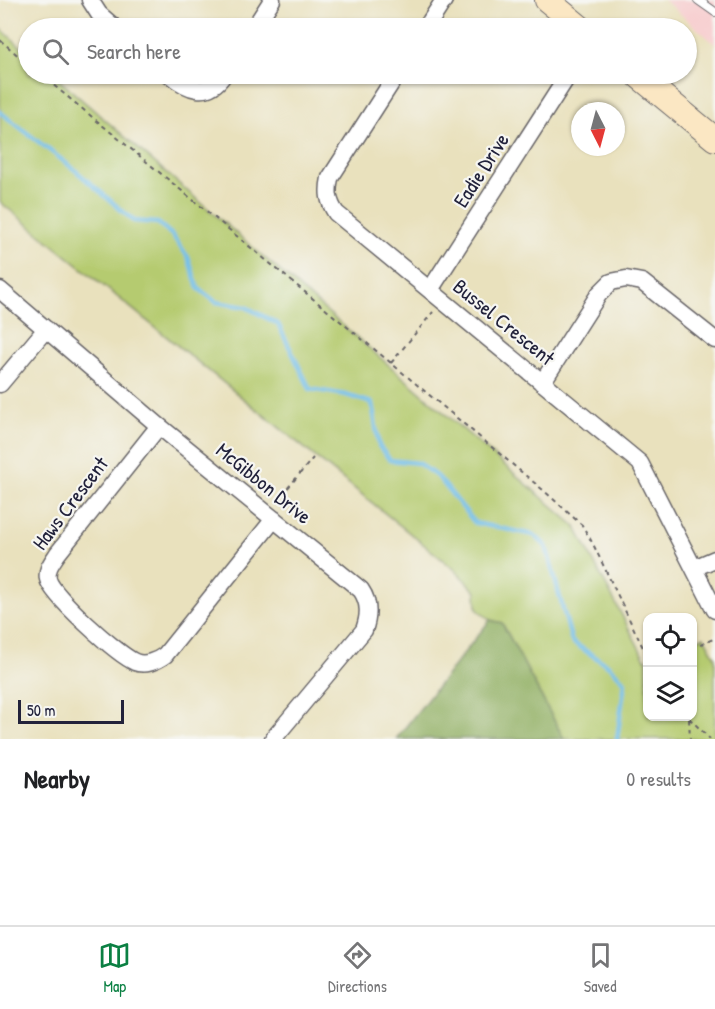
<!DOCTYPE html>
<style>
:root{--surface:#fff;--page:#f6f6f6;--text:#202124;--muted:#757577;--line:#e0e0e0;--accent:#0b8043}
body{margin:0;font-family:"Patrick Hand",sans-serif;background:var(--page);color:var(--text)}
.controls{position:absolute;right:18px;bottom:18px;display:grid;overflow:hidden;border-radius:12px;box-shadow:0 2px 4px #0004}
.controls button{width:54px;height:54px;display:grid;place-items:center;padding:0;border:0;border-bottom:2px solid var(--line);background:var(--surface);color:var(--text);font:30px sans-serif}
.compass{position:absolute;left:571px;top:102px;width:54px;height:54px;border-radius:50%;background:var(--surface);box-shadow:0 2px 4px #0004;rotate:174deg}
.scale{position:absolute;left:18px;bottom:15px;width:106px;box-sizing:border-box;padding-left:6px;border:3px solid #22223b;border-top:0;font-size:16px;line-height:21px;white-space:nowrap;color:#22223b;-webkit-text-stroke:4px #f6f6f2;paint-order:stroke}
.list{margin:0;padding:0;list-style:none}
h2{display:flex;justify-content:space-between;align-items:center;height:78px;margin:0;padding:0 24px;font-size:26px}
h2 small{font-size:20px;font-weight:400;color:var(--muted)}
.icon{flex:none;width:33px;height:33px;fill:none;stroke:currentColor;stroke-width:2;stroke-linecap:round;stroke-linejoin:round}
.map{position:relative;flex:none;width:715px;height:739px;overflow:hidden}
.search{position:absolute;background:var(--surface);box-shadow:0 2px 4px #0004;left:18px;right:18px;top:18px;height:66px;display:flex;align-items:center;gap:15px;box-sizing:border-box;padding:0 21px;border-radius:33px;color:var(--muted);font-size:22px}
.sheet{height:186px;background:var(--surface)}
nav{display:flex;justify-content:space-around;align-items:center;box-sizing:border-box;height:84px;border-top:2px solid var(--line);background:var(--surface);font-size:16px;color:var(--muted)}
nav a{display:grid;justify-items:center;gap:3px}
nav .on{color:var(--accent)}
.map>svg:first-child{display:block}
.built{fill:#f7cfd0}
.green{fill:#b5cb6f;stroke:#6c7655;stroke-width:1.5}
.forest{fill:#90af62;stroke:#59684e;stroke-width:1.5}
.lines{fill:none;stroke-linecap:round;stroke-linejoin:round}
.stream{stroke:#6dbce7;stroke-width:4.5}
.lane-casing{stroke:#686568;stroke-width:10}
.street-casing{stroke:#686568;stroke-width:19}
.secondary-casing{stroke:#686568;stroke-width:26}
.path{stroke:#686568;stroke-width:2;stroke-dasharray:4.5 4.5;stroke-linecap:butt}
.lane{stroke:#fff;stroke-width:8}
.street{stroke:#fff;stroke-width:16}
.secondary{stroke:#fbe7c3;stroke-width:24}
.labels{text-anchor:middle;dominant-baseline:central;stroke-width:4.5;stroke-linejoin:round;paint-order:stroke}
.street-label{font-size:21px;fill:#22223b;stroke:#f6f6f2}
</style>
<div class="map">
<svg width="715" height="739" viewBox="0 0 715 739">
<rect width="100%" height="100%" fill="#f6f6f2"/>
<filter id="ink" filterUnits="userSpaceOnUse"><feTurbulence type="fractalNoise" baseFrequency=".0167" numOctaves="2"/><feDisplacementMap in="SourceGraphic" scale="12" xChannelSelector="R" yChannelSelector="G"/><feConvolveMatrix kernelMatrix="1 2 1 2 8 2 1 2 1" color-interpolation-filters="sRGB"/></filter>
<filter id="wash" filterUnits="userSpaceOnUse"><feTurbulence type="fractalNoise" baseFrequency=".008" numOctaves="4" result="noise"/><feDisplacementMap in="SourceGraphic" scale="24" xChannelSelector="R" yChannelSelector="G"/><feGaussianBlur stdDeviation="1.35" result="paint"/><feColorMatrix in="noise" values="0 0 0 0 0 0 0 0 0 0 0 0 0 0 0 0 0 1.4 0 .05"/><feComposite in="paint" operator="in"/></filter>
<g filter="url(#wash)">
<rect width="100%" height="100%" fill="#e9e1bd"/>
<!-- built -->
<path class="built" d="M 664,0 L 715,0 L 715,44 Z"/>
<!-- green -->
<path class="green" d="M 0,28 L 28,53 L 28,74 L 52,74 L 575,526 L 645,659 L 647,659 L 648,716 L 692,716 L 693,641 L 704,637 L 715,657 L 715,739 L 564,739 L 502,623 L 490,620 L 477,609 L 476,592 L 454,569 L 0,202 Z"/>
<!-- forest -->
<path class="forest" d="M 490,620 L 502,623 L 564,739 L 396,739 Z"/>
<g class="lines">
<!-- stream -->
<path class="stream" d="M 0,112 L 75,170 L 134,221 L 158,223 L 172,235 L 188,257 L 198,288 L 216,302 L 246,307 L 278,324 L 310,389 L 346,395 L 372,403 L 379,446 L 390,460 L 418,463 L 439,478 L 475,523 L 534,535 L 546,546 L 572,642 L 609,666 L 625,682 L 617,739"/>
</g>
</g>
<g filter="url(#ink)">
<g class="lines">
<!-- lane casing -->
<g class="lane-casing">
<path id="lane" d="M 698,0 L 715,12"/>
</g>
<!-- street casing -->
<g class="street-casing">
<path id="street" d="M 90,0 L 99,14 L 115,28
M 254,28 L 272,0
M 426,28 L 444,0
M 169,74 C 187,89 208,99 224,74
M 397,74 L 330,178 C 327,192 328,201 336,213 L 640,463 L 715,610
M 0,290 L 159,426 L 361,590 C 370,603 369,616 364,630 L 273,739
M 430,290 L 569,74
M 542,383 L 599,294 L 611,282 L 626,279 L 642,282 L 715,340
M 0,384 L 46,329
M 159,426 L 58,553 C 52,562 46,569 48,579 C 51,595 118,655 135,662 C 145,666 157,661 165,655 L 274,519
M 694,568 L 715,559"/>
</g>
<!-- secondary casing -->
<g class="secondary-casing">
<path id="secondary" d="M 547,0 L 581,28
M 636,74 L 715,139"/>
</g>
<!-- path -->
<path class="path" d="M 0,40 L 28,64
M 40,74 L 391,363 L 543,490 L 582,525 L 593,544 L 648,658
M 391,363 L 433,312
M 276,502 L 313,458
M 692,649 L 713,639
M 689,718 L 710,739
M 689,719 L 690,739"/>
<!-- lane -->
<use href="#lane" class="lane"/>
<!-- street -->
<use href="#street" class="street"/>
<!-- secondary -->
<use href="#secondary" class="secondary"/>
</g>
</g>
<g class="labels">
<!-- street labels -->
<g class="street-label">
<text transform="translate(481 170) rotate(-57)">Eadie Drive</text>
<text transform="translate(504 322) rotate(39)">Bussel Crescent</text>
<text transform="translate(264 483) rotate(39)">McGibbon Drive</text>
<text transform="translate(70 503) rotate(-53)">Haws Crescent</text>
</g>
</g>
</svg>
<div class="controls">
<button><svg class="icon" aria-label="locate" viewBox="0 0 24 24"><circle cx="12" cy="12" r="6"/><path d="M12 2v4M12 18v4M2 12h4M18 12h4"/></svg></button>
<button><svg class="icon" aria-label="layers" viewBox="0 0 24 24"><path d="M12 4l9 5-9 5-9-5zM3 14l9 5 9-5"/></svg></button>
</div>
<svg class="compass" viewBox="-18 -18 36 36"><path d="M0-13l5 13h-10z" fill="#e53935"/><path d="M0 13l5-13h-10z" fill="#757577"/></svg>
<div class="scale">50 m</div>
<div class="search"><svg class="icon" aria-label="search" viewBox="0 0 24 24"><circle cx="10" cy="10" r="6"/><path d="M15 15l6 6"/></svg>Search here</div>
</div>
<section class="sheet">
<h2>Nearby<small>0 results</small></h2>
<ul class="list">
</ul>
</section>
<nav>
<a class="on"><svg class="icon" aria-label="map" viewBox="0 0 24 24"><path d="M3 6l6-2 6 2 6-2v14l-6 2-6-2-6 2zM9 4v14M15 6v14"/></svg>Map</a>
<a><svg class="icon" aria-label="directions" viewBox="0 0 24 24"><path d="M12 3l9 9-9 9-9-9zM9 14v-3h6M13 9l2 2-2 2"/></svg>Directions</a>
<a><svg class="icon" aria-label="saved" viewBox="0 0 24 24"><path d="M7 4h10v16l-5-4-5 4z"/></svg>Saved</a>
</nav>
